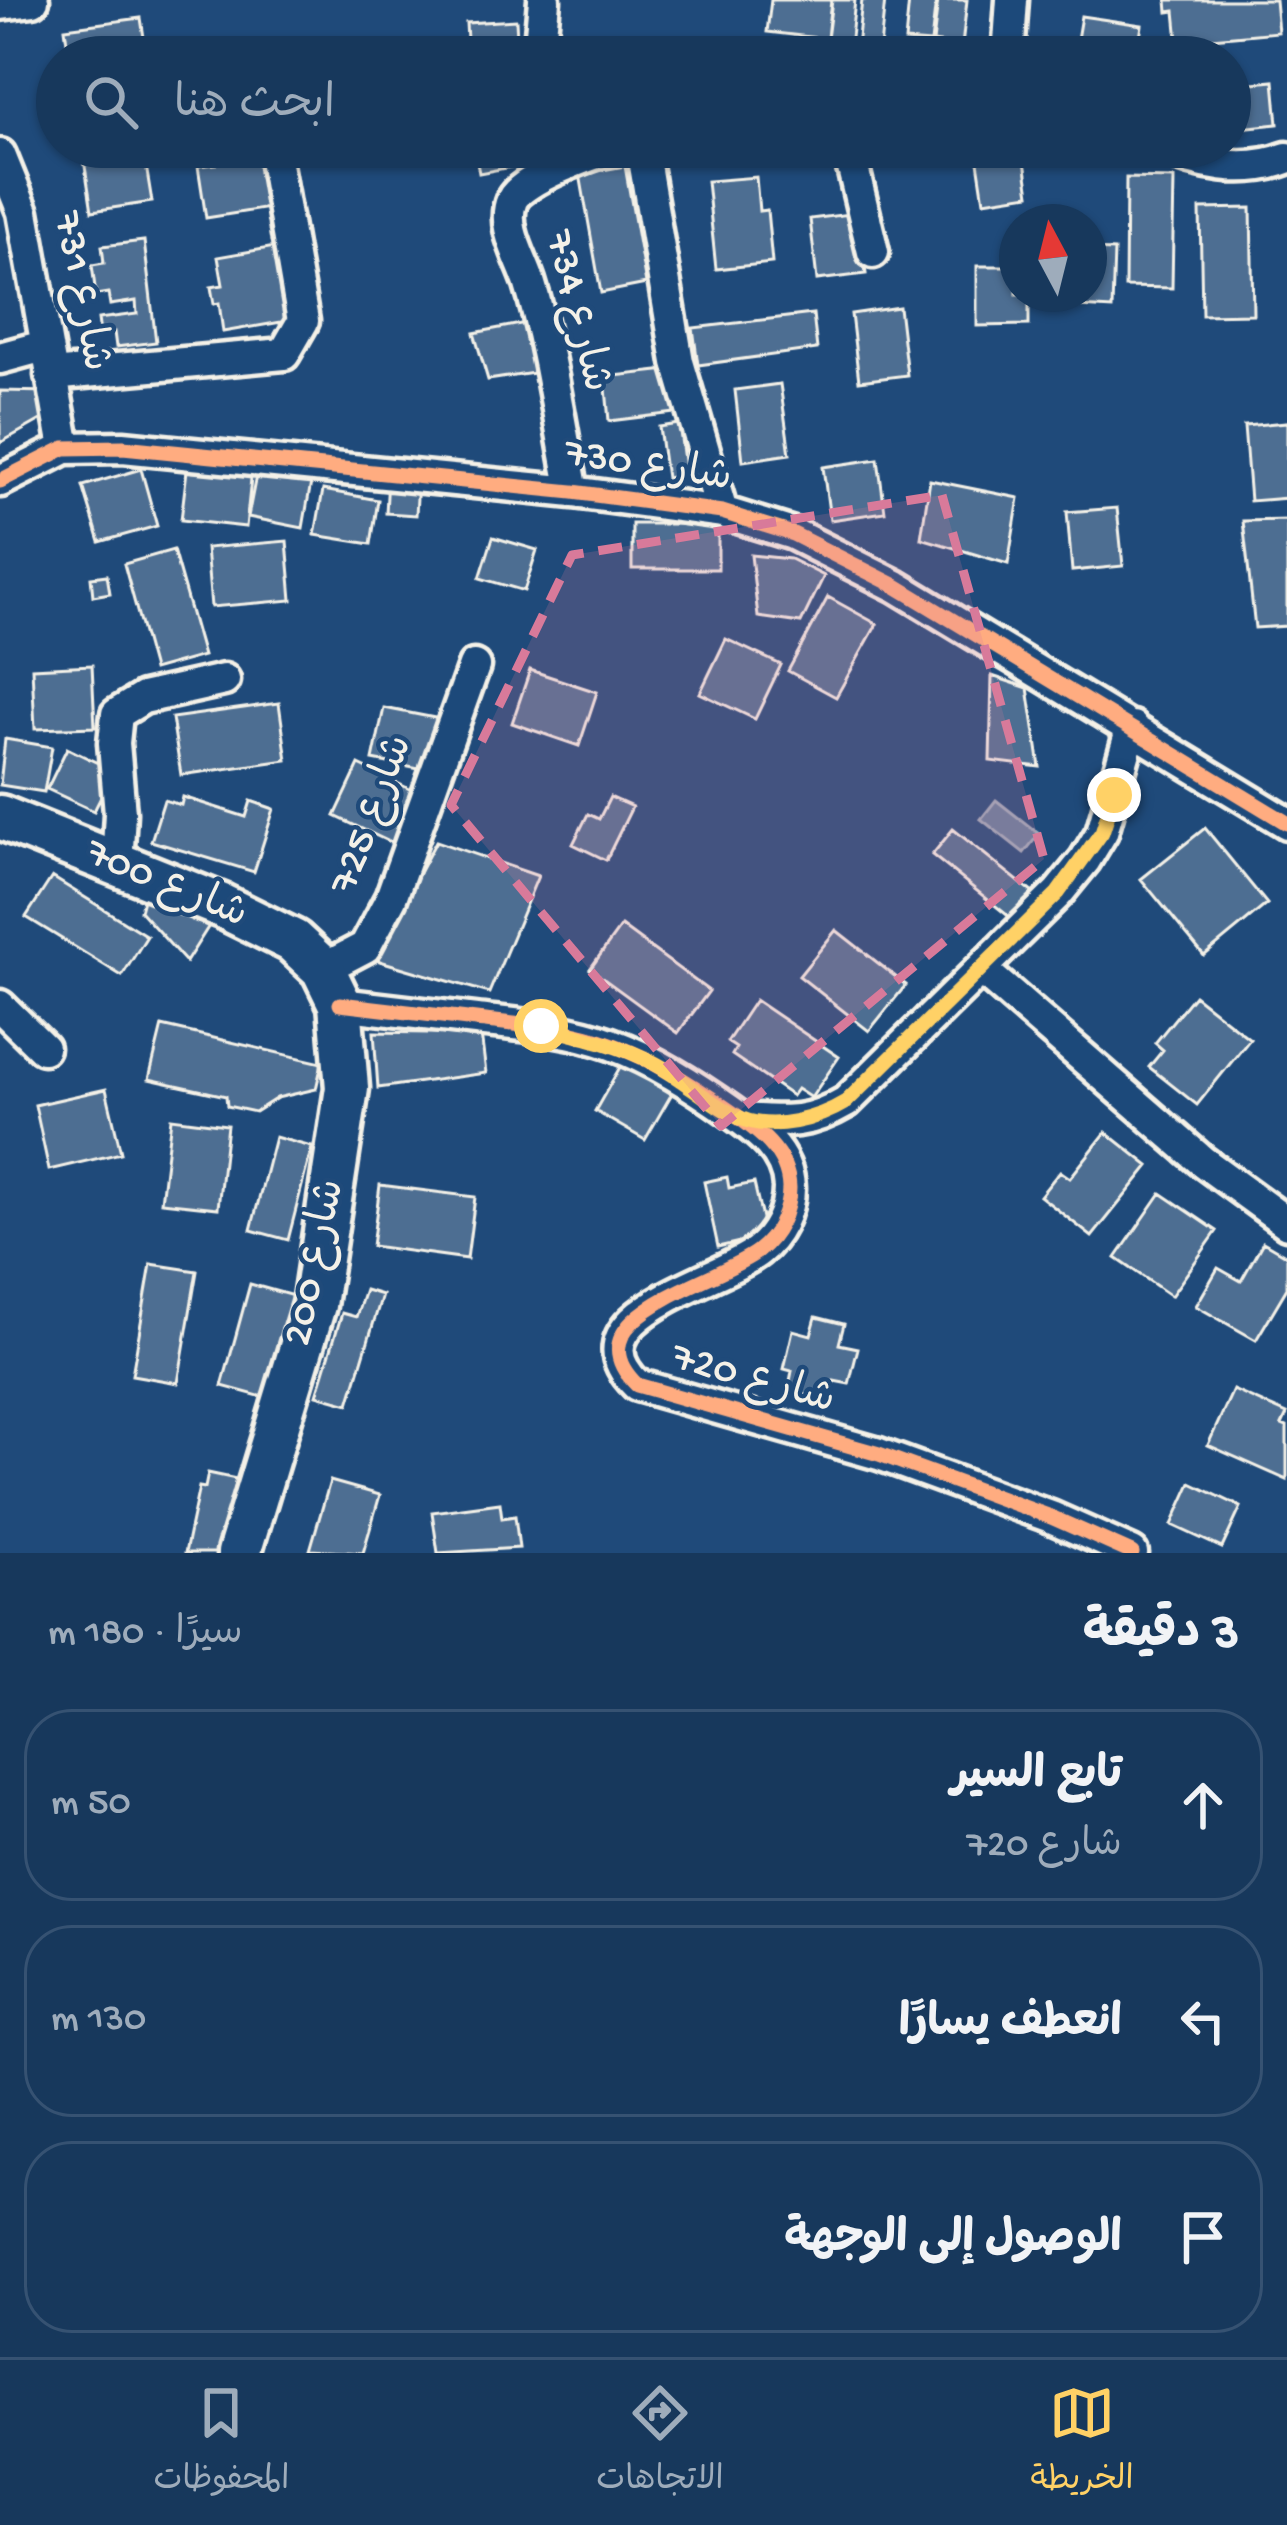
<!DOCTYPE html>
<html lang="ar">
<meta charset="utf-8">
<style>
:root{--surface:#17385c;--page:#244365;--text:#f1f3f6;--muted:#9eacbb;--line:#365272;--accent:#ffd166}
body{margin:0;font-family:"Gochi Hand","Playpen Sans Arabic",sans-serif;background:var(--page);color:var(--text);direction:rtl}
.compass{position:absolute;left:999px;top:204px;width:108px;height:108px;border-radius:50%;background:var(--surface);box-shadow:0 3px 9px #0004;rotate:353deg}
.stop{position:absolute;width:36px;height:36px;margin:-27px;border:9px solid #ffd166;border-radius:50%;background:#fff}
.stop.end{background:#ffd166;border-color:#fff;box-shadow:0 3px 12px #0008}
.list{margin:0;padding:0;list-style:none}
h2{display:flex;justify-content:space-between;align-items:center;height:156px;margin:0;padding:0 48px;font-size:51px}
h2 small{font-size:39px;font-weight:400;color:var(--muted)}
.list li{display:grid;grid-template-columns:78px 1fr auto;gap:36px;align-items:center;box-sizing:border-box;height:192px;margin:0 24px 24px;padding:0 24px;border:3px solid var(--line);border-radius:48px}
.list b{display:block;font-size:45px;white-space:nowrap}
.list p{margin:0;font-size:39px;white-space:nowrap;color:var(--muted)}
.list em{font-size:39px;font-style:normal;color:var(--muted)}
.icon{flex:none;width:66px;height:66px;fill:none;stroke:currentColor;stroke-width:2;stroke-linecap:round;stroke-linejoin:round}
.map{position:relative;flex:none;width:1287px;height:1553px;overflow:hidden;direction:ltr}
.search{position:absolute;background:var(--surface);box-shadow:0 3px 9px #0004;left:36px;right:36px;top:36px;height:132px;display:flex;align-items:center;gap:30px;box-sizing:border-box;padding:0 42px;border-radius:66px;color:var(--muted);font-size:45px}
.sheet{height:804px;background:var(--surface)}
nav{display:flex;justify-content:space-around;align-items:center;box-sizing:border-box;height:168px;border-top:3px solid var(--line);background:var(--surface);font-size:33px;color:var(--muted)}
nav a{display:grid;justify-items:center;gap:6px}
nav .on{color:var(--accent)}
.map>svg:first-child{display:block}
.water{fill:#627e9d;stroke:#9cacbb;stroke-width:3}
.building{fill:#4d6e92;stroke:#f4f1e8;stroke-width:3}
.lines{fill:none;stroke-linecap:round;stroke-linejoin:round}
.minor-casing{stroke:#f4f1e8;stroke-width:39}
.secondary-casing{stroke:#f4f1e8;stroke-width:51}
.minor{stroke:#1f4a7a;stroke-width:30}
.secondary{stroke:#1f4a7a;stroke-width:42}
.cycleway-casing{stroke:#1f4a7a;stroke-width:22}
.cycleway{stroke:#ffac80;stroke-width:15}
.route{stroke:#ffd166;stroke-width:15}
.marked{fill:#d87a9a;fill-opacity:0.2;stroke:#d87a9a;stroke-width:9;stroke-dasharray:24 15;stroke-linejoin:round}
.labels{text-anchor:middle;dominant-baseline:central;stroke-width:9;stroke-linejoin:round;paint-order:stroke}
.street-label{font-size:42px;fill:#f4f1e8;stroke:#1f4a7a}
</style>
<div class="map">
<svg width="1287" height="1553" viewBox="0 0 1287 1553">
<rect width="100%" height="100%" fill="#1f4a7a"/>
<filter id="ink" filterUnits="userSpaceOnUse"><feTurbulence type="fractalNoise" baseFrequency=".00833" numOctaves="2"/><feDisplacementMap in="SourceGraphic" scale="24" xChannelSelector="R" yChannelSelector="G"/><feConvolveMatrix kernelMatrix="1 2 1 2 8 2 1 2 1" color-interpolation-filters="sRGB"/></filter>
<g filter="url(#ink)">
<!-- water -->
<path class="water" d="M 996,800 L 1039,834 L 1024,853 L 981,819 Z"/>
<!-- building -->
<path class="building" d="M 771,0 L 832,0 L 827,39 L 767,32 Z
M 831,0 L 855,0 L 849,57 L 825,57 Z
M 862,0 L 885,0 L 879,57 L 856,57 Z
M 909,0 L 936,0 L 931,43 L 905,41 Z
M 938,0 L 967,0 L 962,46 L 933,42 Z
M 1167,0 L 1275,0 L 1278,32 L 1178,41 L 1175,11 L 1168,12 Z
M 1081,16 L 1142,25 L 1137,57 L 1074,57 Z
M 141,18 L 147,57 L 69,57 L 65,28 Z
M 516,20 L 518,57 L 468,57 L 466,23 Z
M 673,42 L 678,57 L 631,57 Z
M 1274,81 L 1278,124 L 1230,129 L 1230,85 Z
M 82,147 L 143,147 L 152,202 L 92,211 Z
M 214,147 L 266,147 L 275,207 L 206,218 L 198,166 L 216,164 Z
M 474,147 L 519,147 L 522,165 L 479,173 Z
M 1023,148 L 1030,194 L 984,201 L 977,155 Z
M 625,166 L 646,284 L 601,293 L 580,174 Z
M 756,177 L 759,211 L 767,210 L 772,263 L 716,269 L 707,181 Z
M 1126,178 L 1174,179 L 1172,288 L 1125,287 Z
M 1251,208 L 1253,314 L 1202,315 L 1200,209 Z
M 858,213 L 866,274 L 817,280 L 810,219 Z
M 144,241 L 156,342 L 116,347 L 114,332 L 100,334 L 98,319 L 137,314 L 136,301 L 110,305 L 108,293 L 96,295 L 92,265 L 104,263 L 102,246 Z
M 275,247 L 287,321 L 223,332 L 219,303 L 214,304 L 211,287 L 223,285 L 218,257 Z
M 1089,250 L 1114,251 L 1112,309 L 1062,306 L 1063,294 L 1089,294 Z
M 977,266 L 1017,266 L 1017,294 L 1029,294 L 1029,325 L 977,326 Z
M 899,307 L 907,375 L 859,381 L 851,314 Z
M 813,314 L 817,349 L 698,365 L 693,328 Z
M 526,323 L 540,372 L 488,380 L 474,333 Z
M 668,370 L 675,413 L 609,421 L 605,377 Z
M 780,384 L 790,454 L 743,461 L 735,390 Z
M 0,391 L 51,392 L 55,412 L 0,443 Z
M 1287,422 L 1287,498 L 1250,501 L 1244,426 Z
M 679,424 L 686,475 L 666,478 L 659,427 Z
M 878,459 L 885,512 L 830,520 L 823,467 Z
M 259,460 L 313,471 L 303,528 L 248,517 Z
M 188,462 L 252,469 L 246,527 L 181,520 Z
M 141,469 L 157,526 L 100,542 L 83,486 Z
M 388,478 L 418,480 L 416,515 L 386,513 Z
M 930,480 L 1019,498 L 1008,564 L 921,538 Z
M 323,490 L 378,500 L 371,544 L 315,535 Z
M 1117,508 L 1123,566 L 1072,571 L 1067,512 Z
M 1287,520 L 1287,626 L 1255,628 L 1243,521 Z
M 632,524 L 718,524 L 718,569 L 632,569 Z
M 493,537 L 537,550 L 524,591 L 480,578 Z
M 287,541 L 292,600 L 211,607 L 206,548 Z
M 173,550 L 203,656 L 153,670 L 124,564 Z
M 751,555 L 790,559 L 824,576 L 801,623 L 758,617 Z
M 107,575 L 110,593 L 93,596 L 91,577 Z
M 828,597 L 877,624 L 836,697 L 788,671 Z
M 726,639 L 781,665 L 755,719 L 700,693 Z
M 92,665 L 95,727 L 35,729 L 32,668 Z
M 530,670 L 597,692 L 579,746 L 512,723 Z
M 992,676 L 1028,688 L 1040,767 L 990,761 Z
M 279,703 L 287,760 L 181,775 L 172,718 Z
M 384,708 L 440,719 L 429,771 L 373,760 Z
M 5,739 L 52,747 L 44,792 L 0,785 Z
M 67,748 L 114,771 L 94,811 L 47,789 Z
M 359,765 L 420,794 L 396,845 L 335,816 Z
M 183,797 L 246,817 L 251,801 L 274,809 L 254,872 L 151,841 L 164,800 L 181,805 Z
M 610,797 L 632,807 L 606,860 L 573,844 L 588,814 L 599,819 Z
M 1205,828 L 1267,904 L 1204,956 L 1141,879 Z
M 953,829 L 1033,893 L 1012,919 L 932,855 Z
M 436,841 L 538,876 L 489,993 L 373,959 Z
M 52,877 L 147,936 L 122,976 L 26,917 Z
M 145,892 L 214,918 L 186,962 L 140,911 Z
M 621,926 L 709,991 L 678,1033 L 590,969 Z
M 836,930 L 906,985 L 869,1031 L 799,976 Z
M 1194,995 L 1250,1039 L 1197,1105 L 1149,1067 L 1163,1050 L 1155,1043 Z
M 755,1000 L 839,1057 L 811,1098 L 797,1089 L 792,1096 L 732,1055 L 736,1048 L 727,1042 Z
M 162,1026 L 322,1063 L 316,1089 L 277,1098 L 255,1112 L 227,1106 L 226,1096 L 149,1079 Z
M 374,1032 L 481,1034 L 486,1073 L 378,1088 Z
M 624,1060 L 674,1090 L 645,1140 L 595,1111 Z
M 106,1089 L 121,1153 L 49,1170 L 35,1105 Z
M 171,1118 L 227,1125 L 218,1208 L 161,1202 Z
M 1106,1132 L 1149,1166 L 1092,1237 L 1040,1196 L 1060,1171 L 1070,1178 Z
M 275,1137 L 312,1147 L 288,1240 L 251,1230 Z
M 727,1177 L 729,1188 L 754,1183 L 766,1236 L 718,1247 L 704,1182 Z
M 380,1185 L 475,1197 L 467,1259 L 372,1246 Z
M 1161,1193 L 1217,1231 L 1171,1296 L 1116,1258 Z
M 1263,1242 L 1287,1256 L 1287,1288 L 1256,1340 L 1196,1306 L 1218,1268 L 1241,1281 Z
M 151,1264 L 197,1271 L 178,1383 L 132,1375 Z
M 250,1284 L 297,1297 L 270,1399 L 222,1386 Z
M 365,1290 L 382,1295 L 349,1404 L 317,1395 L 342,1313 L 356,1317 Z
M 816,1317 L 844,1324 L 839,1344 L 858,1348 L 849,1384 L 834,1381 L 829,1400 L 788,1391 L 792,1371 L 784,1369 L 793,1330 L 811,1335 Z
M 1233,1390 L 1287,1414 L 1282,1425 L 1287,1427 L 1287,1480 L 1208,1445 Z
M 208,1473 L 236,1479 L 220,1553 L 185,1553 L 199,1487 L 205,1488 Z
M 330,1481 L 380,1495 L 363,1553 L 310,1550 Z
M 1191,1483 L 1241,1507 L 1222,1548 L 1172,1525 Z
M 500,1503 L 502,1518 L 515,1516 L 519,1548 L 438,1553 L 432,1512 Z"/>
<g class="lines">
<!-- minor casing -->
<g class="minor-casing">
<path id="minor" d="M 0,4 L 33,0
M 539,57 L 544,0
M 1008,57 L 1012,0
M 642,147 L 678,362 L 722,512
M 848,147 L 873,252
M 1159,147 C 1198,165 1246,174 1287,158
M 0,155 L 23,212 L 65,448
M 0,358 L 44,346
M 51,375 L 284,354 L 303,321 L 273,147
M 0,481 L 65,448 L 123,447 L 573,492 L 722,512 L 793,534 L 896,586 L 1287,823
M 573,492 C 559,422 550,348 529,281 C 521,257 501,226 512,200 C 521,179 595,152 618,147
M 117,865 L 120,813 L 114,743 L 117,714 L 143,698 L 224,680
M 323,969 L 365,947 L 391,898 L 474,666
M 981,969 L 1202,1161 L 1287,1223
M 340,1004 C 385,1009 431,1015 476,1020 C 521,1025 568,1028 611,1044 C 654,1060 693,1085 730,1111 C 757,1130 788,1152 789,1188 C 789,1212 777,1236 758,1251 C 719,1282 566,1316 637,1385 L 879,1454 L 1051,1517 L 1132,1553
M 0,1006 L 43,1048
M 743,1119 C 786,1122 807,1125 846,1102 L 1058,893 L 1085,860 L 1102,832 L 1132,727"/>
</g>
<!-- secondary casing -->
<g class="secondary-casing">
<path id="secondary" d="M 0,817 L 222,906 L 293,941 L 323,969 L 340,1004 L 347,1088 L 314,1305 L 239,1553"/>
</g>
<!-- minor -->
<use href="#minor" class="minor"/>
<!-- secondary -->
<use href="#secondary" class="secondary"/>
<!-- cycleway casing -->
<g class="cycleway-casing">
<path id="cycleway" d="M 0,481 L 65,448 L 123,447 L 573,492 L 722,512 L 793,534 L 896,586 L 1287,823
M 340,1004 C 385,1009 431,1015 476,1020 C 521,1025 568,1028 611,1044 C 654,1060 693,1085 730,1111 C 757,1130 788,1152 789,1188 C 789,1212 777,1236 758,1251 C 719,1282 566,1316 637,1385 L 879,1454 L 1051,1517 L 1132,1553"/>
</g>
<!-- cycleway -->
<use href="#cycleway" class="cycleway"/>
</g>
</g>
<g class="lines" filter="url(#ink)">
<!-- route -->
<path class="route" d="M 541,1026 C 580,1036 618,1044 654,1063 C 684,1079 711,1105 740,1118 C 773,1132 818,1119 846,1102 L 1058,893 L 1102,832 L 1114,795"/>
</g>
<!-- marked area -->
<path class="marked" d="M 942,495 L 1044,859 L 721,1126 L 451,805 L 572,555 Z"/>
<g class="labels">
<!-- street labels -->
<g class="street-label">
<text transform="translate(79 292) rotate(79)">شارع 731</text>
<text transform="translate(575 312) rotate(76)">شارع 734</text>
<text transform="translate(648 468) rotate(9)">شارع 730</text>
<text transform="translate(374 815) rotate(-69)">شارع 725</text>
<text transform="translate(166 886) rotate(23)">شارع 700</text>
<text transform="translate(317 1263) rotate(-78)">شارع 200</text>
<text transform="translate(753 1381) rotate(16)">شارع 720</text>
</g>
</g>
</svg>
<svg class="compass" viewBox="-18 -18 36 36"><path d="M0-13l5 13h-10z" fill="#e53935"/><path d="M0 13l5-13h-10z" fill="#9eacbb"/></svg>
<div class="stop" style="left:541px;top:1026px"></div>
<div class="stop end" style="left:1114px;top:795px"></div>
<div class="search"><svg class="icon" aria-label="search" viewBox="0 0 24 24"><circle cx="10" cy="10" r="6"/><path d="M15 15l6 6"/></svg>ابحث هنا</div>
</div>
<section class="sheet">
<h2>3 دقيقة<small>سيرًا · 180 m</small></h2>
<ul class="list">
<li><svg class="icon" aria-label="ahead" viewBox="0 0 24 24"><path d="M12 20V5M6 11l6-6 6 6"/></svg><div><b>تابع السير</b><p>شارع 720</p></div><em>50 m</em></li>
<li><svg class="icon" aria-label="left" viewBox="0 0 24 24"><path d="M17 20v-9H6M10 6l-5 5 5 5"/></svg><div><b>انعطف يسارًا</b></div><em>130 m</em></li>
<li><svg class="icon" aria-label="arrive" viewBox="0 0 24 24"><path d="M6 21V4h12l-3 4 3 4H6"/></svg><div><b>الوصول إلى الوجهة</b></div></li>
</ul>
</section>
<nav>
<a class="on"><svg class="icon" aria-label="map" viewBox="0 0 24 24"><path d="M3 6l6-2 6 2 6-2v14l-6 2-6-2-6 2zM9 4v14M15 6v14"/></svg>الخريطة</a>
<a><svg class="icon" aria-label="directions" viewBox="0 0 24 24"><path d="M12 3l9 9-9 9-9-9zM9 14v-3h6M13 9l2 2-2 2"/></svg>الاتجاهات</a>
<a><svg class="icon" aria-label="saved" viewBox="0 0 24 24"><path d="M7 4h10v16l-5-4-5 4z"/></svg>المحفوظات</a>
</nav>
